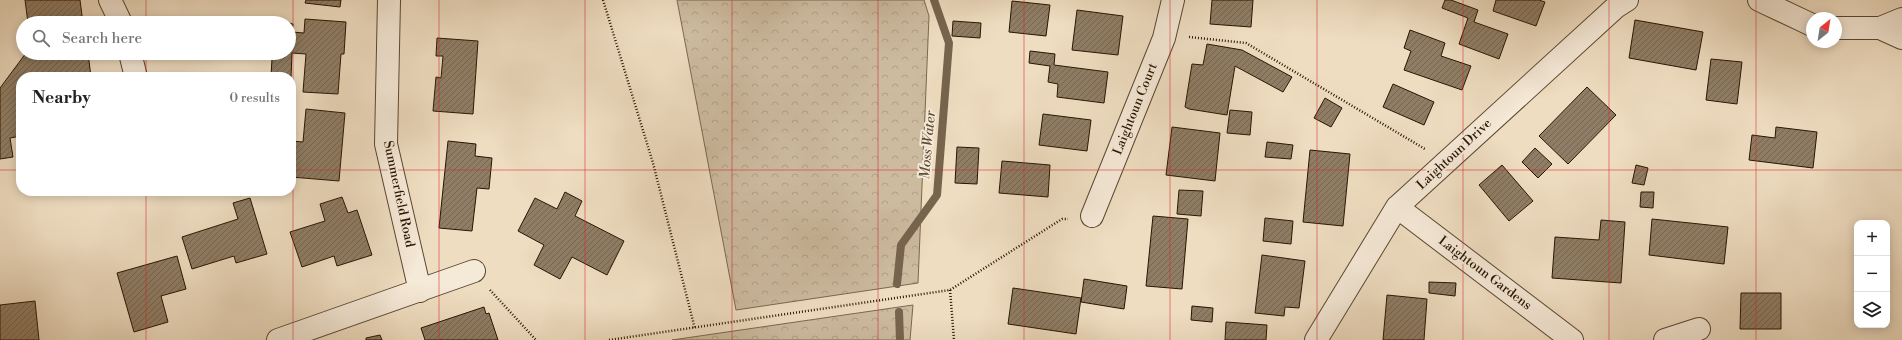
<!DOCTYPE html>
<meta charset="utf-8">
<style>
:root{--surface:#fff;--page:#f6f6f6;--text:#222;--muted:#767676;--line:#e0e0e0}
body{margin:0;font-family:"Libre Bodoni",serif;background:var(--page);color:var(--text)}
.controls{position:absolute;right:12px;bottom:12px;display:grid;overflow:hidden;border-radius:8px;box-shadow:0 2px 10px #0003}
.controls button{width:36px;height:36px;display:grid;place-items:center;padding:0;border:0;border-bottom:1px solid var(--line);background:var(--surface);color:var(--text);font:20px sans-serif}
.compass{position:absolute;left:1806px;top:12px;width:36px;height:36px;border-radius:50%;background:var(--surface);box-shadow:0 2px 10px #0003;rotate:30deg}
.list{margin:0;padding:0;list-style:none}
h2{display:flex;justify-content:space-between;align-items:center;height:52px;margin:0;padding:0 16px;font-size:17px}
h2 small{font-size:13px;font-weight:400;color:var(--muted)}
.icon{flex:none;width:22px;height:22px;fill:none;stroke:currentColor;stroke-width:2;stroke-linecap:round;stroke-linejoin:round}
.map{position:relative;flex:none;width:1902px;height:340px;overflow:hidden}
.search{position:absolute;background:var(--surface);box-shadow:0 2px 10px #0003;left:16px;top:16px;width:280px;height:44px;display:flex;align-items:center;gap:10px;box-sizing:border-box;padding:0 14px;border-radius:22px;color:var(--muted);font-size:15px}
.panel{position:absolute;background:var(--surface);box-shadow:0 2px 10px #0003;left:16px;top:72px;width:280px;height:124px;border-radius:16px}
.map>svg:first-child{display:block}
.forest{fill:url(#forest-crowns);stroke:#7a6850}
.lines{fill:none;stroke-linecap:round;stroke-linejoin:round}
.stream{stroke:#77644d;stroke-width:8}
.building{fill:url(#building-hatch);stroke:#281501}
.minor-casing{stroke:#5a4731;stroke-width:24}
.path{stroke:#281501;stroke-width:2.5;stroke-dasharray:1 2;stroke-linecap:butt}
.minor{stroke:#f5e9d7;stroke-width:22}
.grid{fill:none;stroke:#d62828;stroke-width:1;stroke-opacity:0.55}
.labels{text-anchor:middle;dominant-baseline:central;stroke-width:4;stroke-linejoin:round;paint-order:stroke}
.street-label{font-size:13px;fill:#281501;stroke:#f5e9d7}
.water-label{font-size:14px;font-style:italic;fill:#5c4a34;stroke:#f5e9d7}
</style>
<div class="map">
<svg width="1902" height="340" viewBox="0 0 1902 340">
<defs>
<pattern id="forest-crowns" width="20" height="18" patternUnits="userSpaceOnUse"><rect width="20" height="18" fill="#cdbba0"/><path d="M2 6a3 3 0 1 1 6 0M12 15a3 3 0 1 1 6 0" fill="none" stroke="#b0a088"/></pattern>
<pattern id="building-hatch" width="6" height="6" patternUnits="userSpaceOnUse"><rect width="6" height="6" fill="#8f7d65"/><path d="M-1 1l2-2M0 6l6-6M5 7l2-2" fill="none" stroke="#756551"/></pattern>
</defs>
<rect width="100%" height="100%" fill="#efddc1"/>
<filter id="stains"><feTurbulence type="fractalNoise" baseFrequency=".005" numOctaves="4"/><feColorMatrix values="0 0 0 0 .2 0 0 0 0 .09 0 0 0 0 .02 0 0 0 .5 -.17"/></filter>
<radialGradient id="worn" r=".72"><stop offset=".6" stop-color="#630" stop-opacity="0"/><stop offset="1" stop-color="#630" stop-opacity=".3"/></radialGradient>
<!-- forest -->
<path class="forest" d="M 677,0 L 924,0 L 929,16 L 918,283 L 736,310 Z
M 913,305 L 910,340 L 672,340 Z"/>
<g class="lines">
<!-- stream -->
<path class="stream" d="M 897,284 L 901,245 L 937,195 L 949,43 L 934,0
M 899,312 L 900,340"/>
</g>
<!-- building -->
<path class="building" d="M 25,0 L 80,0 L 83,23 L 28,23 Z
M 306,0 L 341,0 L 340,7 L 305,3 Z
M 1212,0 L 1253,0 L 1251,27 L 1210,24 Z
M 1445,0 L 1451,0 L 1478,10 L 1474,22 L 1508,34 L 1499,59 L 1459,44 L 1468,18 L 1442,8 Z
M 1496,0 L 1539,0 L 1545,2 L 1536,26 L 1493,11 Z
M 1012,1 L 1050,5 L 1046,36 L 1009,32 Z
M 1077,10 L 1123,16 L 1118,55 L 1072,50 Z
M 305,19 L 346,22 L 344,54 L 341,54 L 338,94 L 303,92 L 306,54 L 292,53 L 291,77 L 271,76 L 272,59 L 260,58 L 260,53 L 289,53 L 289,23 L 293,24 L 292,32 L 304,33 Z
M 1635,20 L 1703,32 L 1696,70 L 1629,58 Z
M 953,21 L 981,23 L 980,38 L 952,36 Z
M 262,22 L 283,23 L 262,23 Z
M 1410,30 L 1445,43 L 1441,56 L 1471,66 L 1462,90 L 1404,70 L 1411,51 L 1404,48 Z
M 437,38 L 478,41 L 473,114 L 433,111 L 436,77 L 441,78 L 443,56 L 436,56 Z
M 1207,44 L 1242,50 L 1292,77 L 1283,92 L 1235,66 L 1227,115 L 1189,109 L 1185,107 L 1192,64 L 1203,65 Z
M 1030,51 L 1055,54 L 1054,65 L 1108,72 L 1104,103 L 1057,97 L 1058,84 L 1048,82 L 1050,66 L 1029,63 Z
M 26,53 L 88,53 L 91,77 L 21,77 L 21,136 L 10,138 L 13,157 L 0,159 L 0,88 Z
M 1711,59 L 1742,62 L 1737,104 L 1706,100 Z
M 1393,84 L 1434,102 L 1424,125 L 1383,107 Z
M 1587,87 L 1616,115 L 1568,164 L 1539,136 Z
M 1325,98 L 1342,108 L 1331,127 L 1314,118 Z
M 306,109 L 345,113 L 339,181 L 291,177 L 291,141 L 303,142 Z
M 1230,110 L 1252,112 L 1250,135 L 1227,133 Z
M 1043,114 L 1091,120 L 1087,151 L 1039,145 Z
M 1172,127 L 1220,133 L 1215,181 L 1166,175 Z
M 1776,127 L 1817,132 L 1813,168 L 1749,160 L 1752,135 L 1775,138 Z
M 448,141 L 476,144 L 475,156 L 492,158 L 489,189 L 477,188 L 472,231 L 439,228 Z
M 1267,142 L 1293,145 L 1291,159 L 1265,157 Z
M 957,147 L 979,148 L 977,184 L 955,183 Z
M 1535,148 L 1552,164 L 1538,178 L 1522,162 Z
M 1310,150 L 1350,154 L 1343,226 L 1303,222 Z
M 1002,161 L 1050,165 L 1048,197 L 999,193 Z
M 1502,165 L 1533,201 L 1509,221 L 1479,185 Z
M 1636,165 L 1648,168 L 1644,185 L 1632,183 Z
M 1179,190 L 1203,191 L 1201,216 L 1177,214 Z
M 565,192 L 582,201 L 575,216 L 624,241 L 607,275 L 572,257 L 560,279 L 534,265 L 544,245 L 518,231 L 535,198 L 557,209 Z
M 1641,192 L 1654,192 L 1653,208 L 1640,207 Z
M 342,197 L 348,213 L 357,210 L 372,255 L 337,266 L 334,256 L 302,267 L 290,232 L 325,221 L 320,204 Z
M 250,198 L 267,254 L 236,263 L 234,256 L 192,269 L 182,237 L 238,219 L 233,203 Z
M 1153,216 L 1188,219 L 1182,289 L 1146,286 Z
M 1265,218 L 1293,221 L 1291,244 L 1263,241 Z
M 1652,219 L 1728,227 L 1724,264 L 1649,255 Z
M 1601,220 L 1625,222 L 1621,283 L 1552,278 L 1555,237 L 1599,240 Z
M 1262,255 L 1305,261 L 1299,308 L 1285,307 L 1284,316 L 1255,313 Z
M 177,256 L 186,289 L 161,296 L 168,322 L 134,332 L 117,273 Z
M 1084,279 L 1127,286 L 1124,309 L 1081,302 Z
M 1429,282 L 1456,283 L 1455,296 L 1429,293 Z
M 1013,288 L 1081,298 L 1076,334 L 1008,324 Z
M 1741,293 L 1781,293 L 1781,329 L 1740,329 Z
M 1387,295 L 1427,299 L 1424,340 L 1383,340 Z
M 35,301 L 39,340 L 0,340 L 0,305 Z
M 1192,306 L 1213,308 L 1212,322 L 1191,320 Z
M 484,307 L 486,314 L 489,313 L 498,340 L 425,340 L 421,328 Z
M 1226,322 L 1267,325 L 1266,340 L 1225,340 Z
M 380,335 L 382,340 L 366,340 L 366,338 Z"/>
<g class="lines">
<!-- minor casing -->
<g class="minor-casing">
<path id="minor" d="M 110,0 L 121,23
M 389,0 L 386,144 L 420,291
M 1759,0 L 1812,25
M 1836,28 L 1880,28 L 1902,19
M 1880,28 L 1902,38
M 130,53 L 136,77
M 1397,207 L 1572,340
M 1092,216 L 1164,38 L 1173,0
M 278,340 L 474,271
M 1316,340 L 1397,207 L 1616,7 L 1627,0
M 1665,340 L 1699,329"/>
</g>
<!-- path -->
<path class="path" d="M 603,0 L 653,163 L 695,329
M 1189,37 L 1246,43 L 1425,149
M 490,290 L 536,340
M 950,290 L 954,340
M 609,340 L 950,290 L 1062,219 L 1068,219"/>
<!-- minor -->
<use href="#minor" class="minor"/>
</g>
<!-- grid -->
<path class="grid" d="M 146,0 L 146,23M 293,0 L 293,340M 439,0 L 439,340M 585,0 L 585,340M 732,0 L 732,340M 878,0 L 878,340M 1024,0 L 1024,340M 1170,0 L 1170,340M 1317,0 L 1317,340M 1463,0 L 1463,340M 1609,0 L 1609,340M 1756,0 L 1756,340M 146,53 L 146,77M 0,170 L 21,170M 291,170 L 1902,170M 146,191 L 146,340"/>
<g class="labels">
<!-- street labels -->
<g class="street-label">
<text transform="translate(1135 109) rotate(-68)">Laightoun Court</text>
<text transform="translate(1454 154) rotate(-43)">Laightoun Drive</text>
<text transform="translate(399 194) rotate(78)">Summerfield Road</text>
<text transform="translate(1485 273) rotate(37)">Laightoun Gardens</text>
</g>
<!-- water labels -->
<g class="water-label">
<text transform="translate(928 145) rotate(-85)">Moss Water</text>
</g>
</g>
<rect width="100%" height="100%" filter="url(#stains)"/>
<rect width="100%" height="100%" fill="url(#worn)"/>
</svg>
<div class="controls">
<button>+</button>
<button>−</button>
<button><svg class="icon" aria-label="layers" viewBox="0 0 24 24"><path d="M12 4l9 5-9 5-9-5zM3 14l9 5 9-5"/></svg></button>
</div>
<svg class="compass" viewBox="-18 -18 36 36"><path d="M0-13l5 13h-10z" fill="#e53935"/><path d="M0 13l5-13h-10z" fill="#767676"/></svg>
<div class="search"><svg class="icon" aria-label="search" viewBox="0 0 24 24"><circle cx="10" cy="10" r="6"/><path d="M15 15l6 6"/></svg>Search here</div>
<section class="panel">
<h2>Nearby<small>0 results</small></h2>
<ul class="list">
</ul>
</section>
</div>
